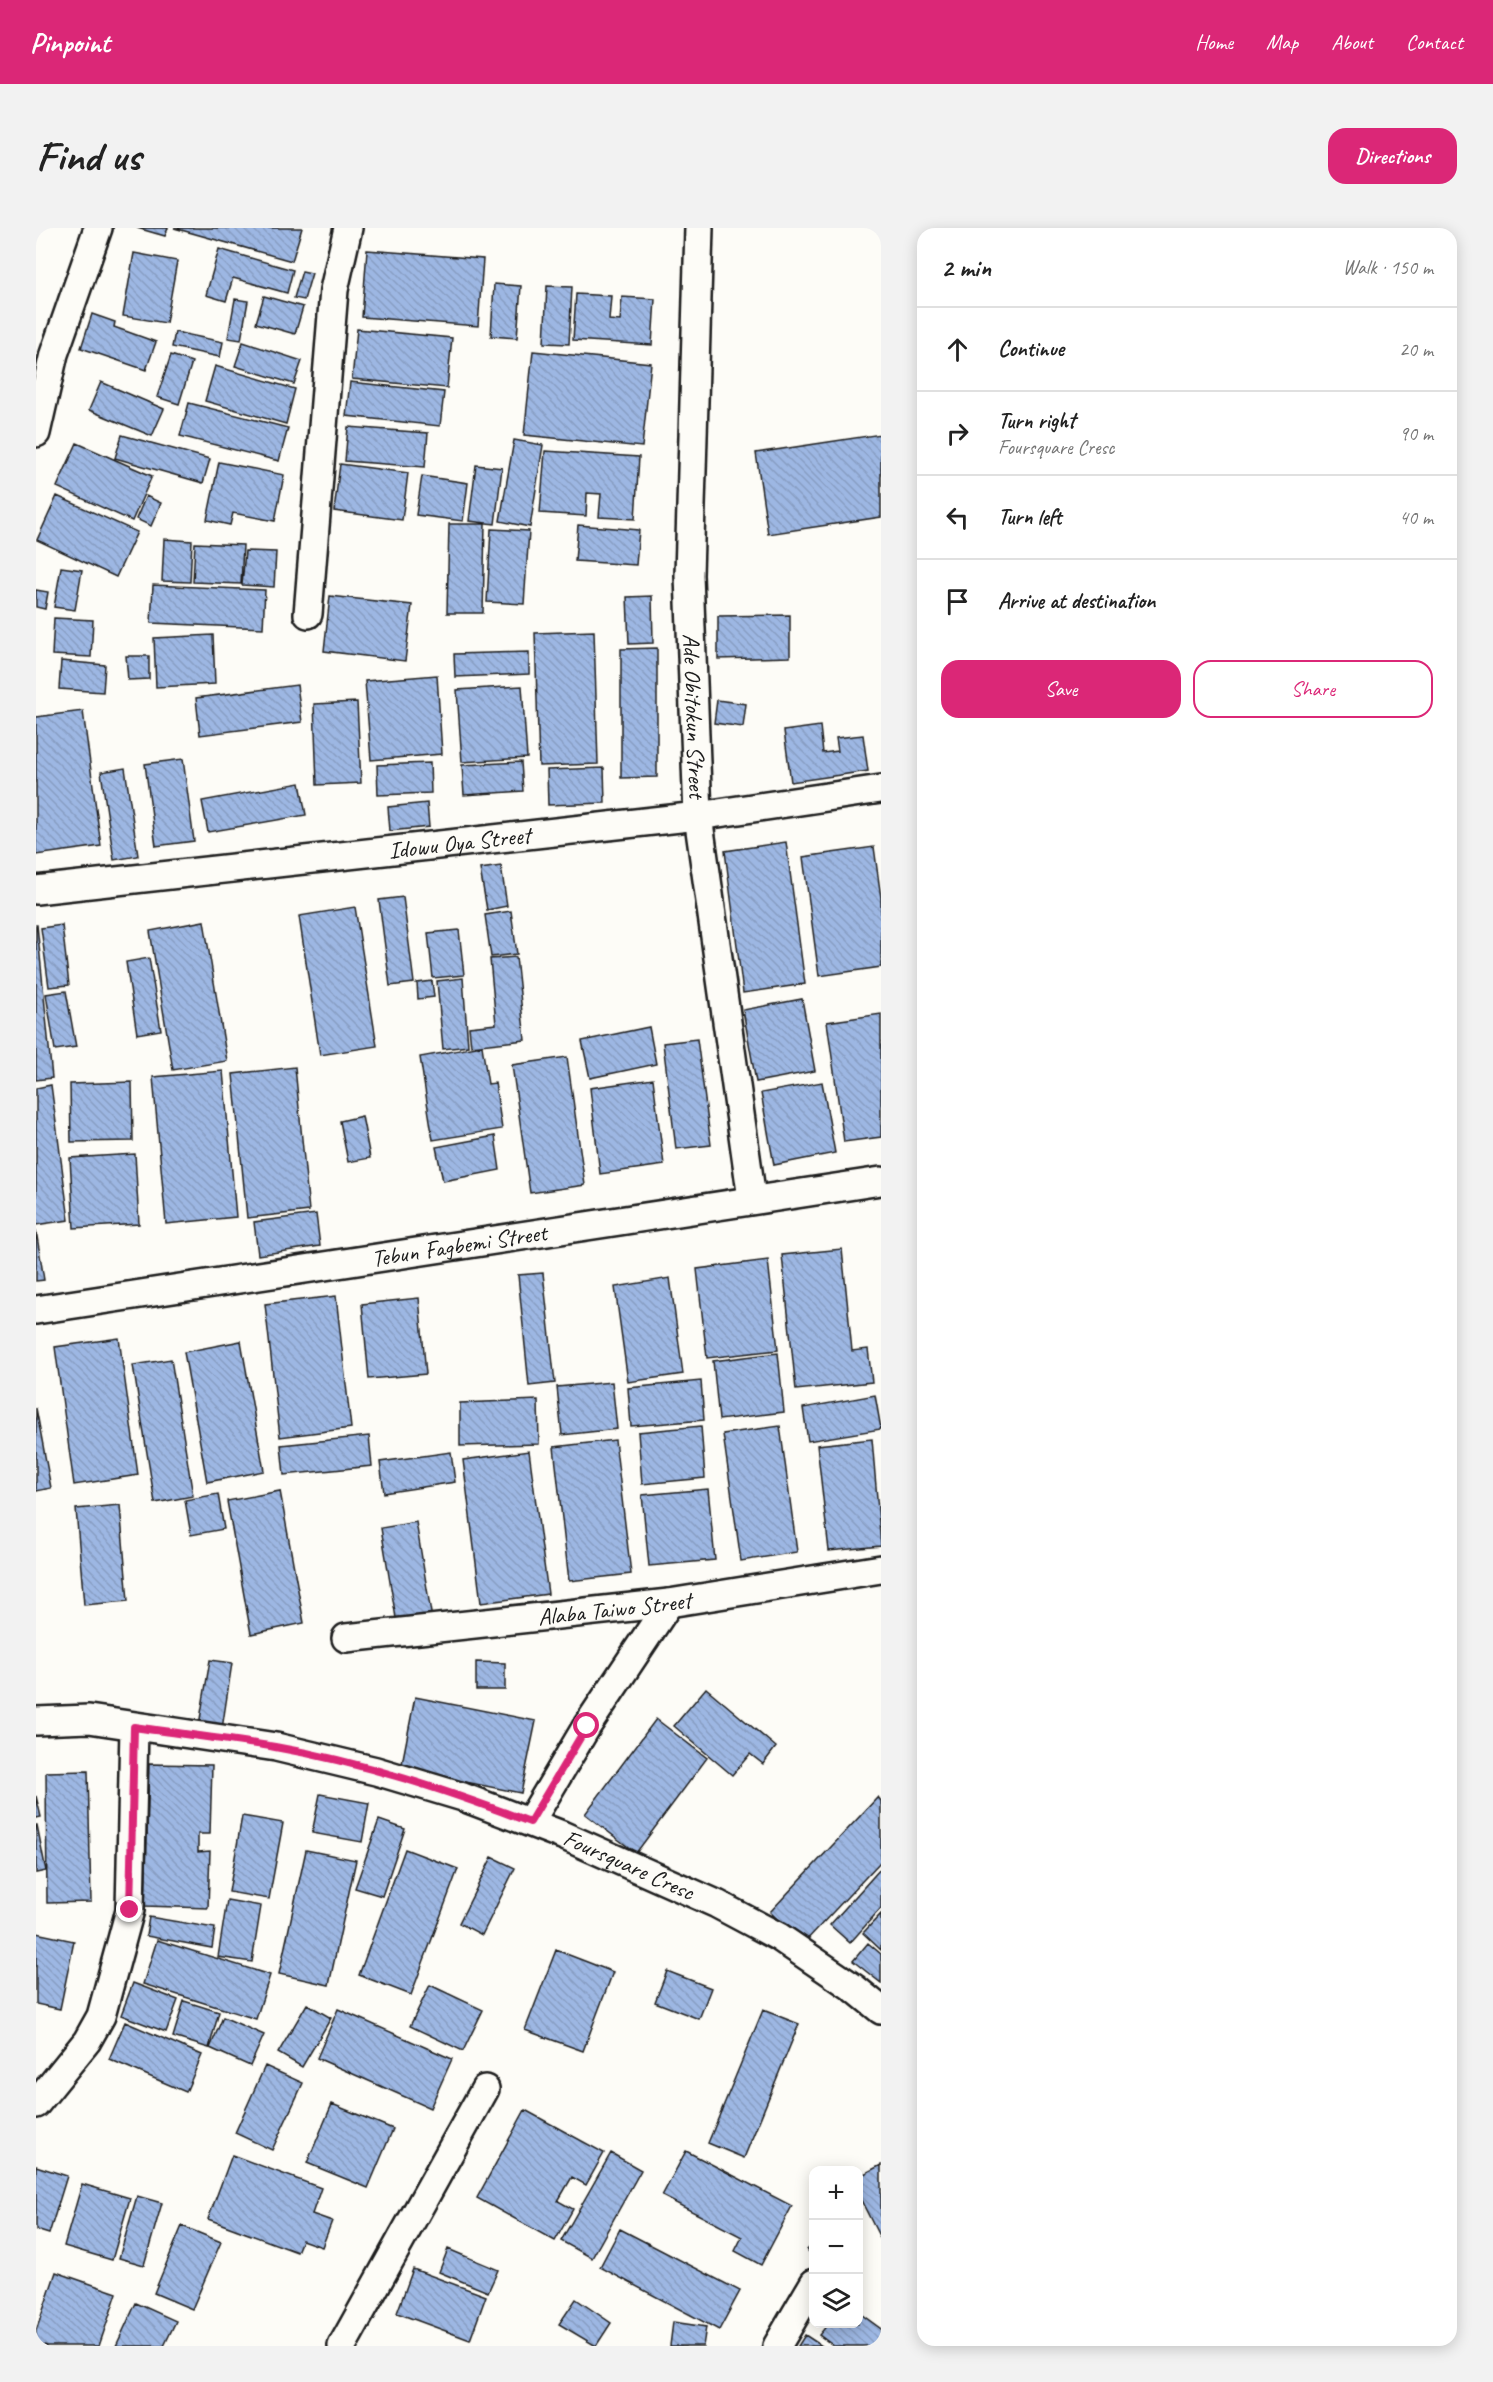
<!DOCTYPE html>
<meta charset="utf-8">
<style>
:root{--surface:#fff;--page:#f2f2f2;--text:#222;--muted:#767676;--line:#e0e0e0;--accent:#db2777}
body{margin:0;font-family:Caveat,sans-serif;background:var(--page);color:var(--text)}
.controls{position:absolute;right:18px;bottom:18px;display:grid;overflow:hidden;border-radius:12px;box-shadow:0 3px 15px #0003}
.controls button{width:54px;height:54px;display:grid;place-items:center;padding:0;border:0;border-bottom:2px solid var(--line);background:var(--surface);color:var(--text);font:30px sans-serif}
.stop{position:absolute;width:18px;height:18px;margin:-14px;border:4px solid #db2777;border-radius:50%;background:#fff}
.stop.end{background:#db2777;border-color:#fff;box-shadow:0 2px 6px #0008}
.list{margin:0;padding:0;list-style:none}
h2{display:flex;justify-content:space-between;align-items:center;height:78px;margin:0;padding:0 24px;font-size:26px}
h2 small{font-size:20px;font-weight:400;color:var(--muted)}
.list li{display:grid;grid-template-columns:39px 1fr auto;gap:18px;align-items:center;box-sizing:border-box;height:84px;padding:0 24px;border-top:2px solid var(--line)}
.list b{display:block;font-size:22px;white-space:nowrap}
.list p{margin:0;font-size:20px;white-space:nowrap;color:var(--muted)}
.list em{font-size:20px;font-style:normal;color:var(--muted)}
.actions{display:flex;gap:12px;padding:18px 24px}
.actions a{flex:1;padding:14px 0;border:2px solid var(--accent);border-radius:18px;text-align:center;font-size:21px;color:var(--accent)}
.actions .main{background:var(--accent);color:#fff}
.icon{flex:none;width:33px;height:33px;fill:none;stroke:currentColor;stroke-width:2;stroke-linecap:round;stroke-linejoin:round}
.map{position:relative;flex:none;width:845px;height:2118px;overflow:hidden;border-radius:18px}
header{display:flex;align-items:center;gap:36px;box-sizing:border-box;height:84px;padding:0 30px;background:var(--accent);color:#fff}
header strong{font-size:28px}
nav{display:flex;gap:33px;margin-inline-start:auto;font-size:21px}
.intro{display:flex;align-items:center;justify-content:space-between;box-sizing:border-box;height:144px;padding:0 36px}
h1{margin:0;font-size:42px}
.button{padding:15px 27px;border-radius:18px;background:var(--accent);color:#fff;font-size:21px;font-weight:700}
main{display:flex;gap:36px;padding:0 36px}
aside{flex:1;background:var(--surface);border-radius:18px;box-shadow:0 3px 15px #0003}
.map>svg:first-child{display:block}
.building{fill:url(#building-back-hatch);stroke:#1c1c1c;stroke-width:1.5}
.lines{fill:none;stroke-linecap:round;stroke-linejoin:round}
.minor-casing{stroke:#1c1c1c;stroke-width:32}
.minor{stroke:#fdfcf7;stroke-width:27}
.route{stroke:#db2777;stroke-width:8}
.labels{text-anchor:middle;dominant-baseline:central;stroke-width:6;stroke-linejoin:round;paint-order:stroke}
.street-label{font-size:24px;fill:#1c1c1c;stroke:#fdfcf7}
</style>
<header>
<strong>Pinpoint</strong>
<nav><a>Home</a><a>Map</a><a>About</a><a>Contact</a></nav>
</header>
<div class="intro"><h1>Find us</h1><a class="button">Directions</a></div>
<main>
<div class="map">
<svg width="845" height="2118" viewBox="0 0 845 2118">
<defs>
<pattern id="building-back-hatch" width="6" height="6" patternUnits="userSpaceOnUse" patternTransform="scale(1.5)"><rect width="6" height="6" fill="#9db7e3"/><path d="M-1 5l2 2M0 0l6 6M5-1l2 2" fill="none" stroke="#879dc2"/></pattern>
</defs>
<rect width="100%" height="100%" fill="#fdfcf7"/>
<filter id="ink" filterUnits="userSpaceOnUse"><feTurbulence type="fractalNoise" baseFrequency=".0167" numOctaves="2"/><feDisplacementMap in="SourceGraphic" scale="12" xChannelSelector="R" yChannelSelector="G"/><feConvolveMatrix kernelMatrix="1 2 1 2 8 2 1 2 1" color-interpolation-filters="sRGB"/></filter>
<g filter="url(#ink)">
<!-- building -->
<path class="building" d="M 101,0 L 132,0 L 129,8 Z
M 138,0 L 266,0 L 256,33 Z
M 183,21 L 257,42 L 251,65 L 197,50 L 190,73 L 170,67 Z
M 331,22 L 447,31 L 442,98 L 326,89 Z
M 98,25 L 141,33 L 130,95 L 87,88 Z
M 266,43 L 276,45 L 268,72 L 258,70 Z
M 458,56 L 485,58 L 481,110 L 455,108 Z
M 511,58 L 536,59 L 533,116 L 508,115 Z
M 540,66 L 575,68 L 573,92 L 584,93 L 586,69 L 619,71 L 616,117 L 537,112 Z
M 228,68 L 267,79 L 259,106 L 220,95 Z
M 199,71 L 212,73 L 205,112 L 192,110 Z
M 56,86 L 79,94 L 78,99 L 120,114 L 110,142 L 45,120 Z
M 321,101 L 416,110 L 411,160 L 316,151 Z
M 139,104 L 187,114 L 184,129 L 136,119 Z
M 207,114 L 266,133 L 258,156 L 199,138 Z
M 497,123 L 615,135 L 606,219 L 488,207 Z
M 135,127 L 156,134 L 143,176 L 121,169 Z
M 179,138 L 259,161 L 250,196 L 169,173 Z
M 65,154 L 128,181 L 116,208 L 53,182 Z
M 314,154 L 408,164 L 404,198 L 310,188 Z
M 153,175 L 252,200 L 243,233 L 144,208 Z
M 312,199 L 392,205 L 389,239 L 309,233 Z
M 845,206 L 845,289 L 732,306 L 720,225 Z
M 86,207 L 174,231 L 167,255 L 79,230 Z
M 478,212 L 507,217 L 494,299 L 464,293 Z
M 41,215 L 116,248 L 96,293 L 21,259 Z
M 509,223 L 603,229 L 599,291 L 563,289 L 565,266 L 551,265 L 550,288 L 504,285 Z
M 183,234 L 248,247 L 239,293 L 197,285 L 194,297 L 171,292 Z
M 304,236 L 372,245 L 366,292 L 298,283 Z
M 440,237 L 466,240 L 459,296 L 433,293 Z
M 386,248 L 432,255 L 427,293 L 380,287 Z
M 21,268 L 101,304 L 80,349 L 1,312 Z
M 110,268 L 125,275 L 115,298 L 100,291 Z
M 413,296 L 449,296 L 447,385 L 411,385 Z
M 542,297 L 603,302 L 600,337 L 539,333 Z
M 455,301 L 493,303 L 488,376 L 451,374 Z
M 128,311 L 156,313 L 154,354 L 126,353 Z
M 159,315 L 207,317 L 205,356 L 157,354 Z
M 209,323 L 240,324 L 238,359 L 206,357 Z
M 25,339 L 46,342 L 39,382 L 18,379 Z
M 117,357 L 229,362 L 227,400 L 115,395 Z
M 0,362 L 12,364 L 9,381 L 0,379 Z
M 294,368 L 376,377 L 369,433 L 288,423 Z
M 616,368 L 617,415 L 593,416 L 591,369 Z
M 754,387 L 754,429 L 682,431 L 682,388 Z
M 18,390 L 57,392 L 55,429 L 16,427 Z
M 558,403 L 562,536 L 503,538 L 499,405 Z
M 177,407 L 179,456 L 120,459 L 118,410 Z
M 621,420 L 621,549 L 585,550 L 585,421 Z
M 493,424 L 493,446 L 419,449 L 418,426 Z
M 90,428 L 113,428 L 113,451 L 92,452 Z
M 25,433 L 69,437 L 67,464 L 23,461 Z
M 401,447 L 406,526 L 335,532 L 329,453 Z
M 261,457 L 266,494 L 164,507 L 160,470 Z
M 486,458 L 491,530 L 426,534 L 421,462 Z
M 681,472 L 710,476 L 707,499 L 678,495 Z
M 321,474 L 325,555 L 281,557 L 278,476 Z
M 47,483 L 65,618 L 0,627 L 0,489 Z
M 784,498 L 787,525 L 802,523 L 800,510 L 827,507 L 832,543 L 755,554 L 748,503 Z
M 147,531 L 158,613 L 120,618 L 109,536 Z
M 485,534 L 487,563 L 428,567 L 426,537 Z
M 394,535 L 395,565 L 342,567 L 341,537 Z
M 89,540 L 102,628 L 78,632 L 65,544 Z
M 568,540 L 569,575 L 512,577 L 511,542 Z
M 264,555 L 270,587 L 172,604 L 166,573 Z
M 391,575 L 393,599 L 354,603 L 352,579 Z
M 750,614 L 769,756 L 707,765 L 689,623 Z
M 838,619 L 845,670 L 845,739 L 783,748 L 767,629 Z
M 465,638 L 471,678 L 451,682 L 444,641 Z
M 367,669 L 378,755 L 354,758 L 343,672 Z
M 319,679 L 341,818 L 284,827 L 263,688 Z
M 475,683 L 481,726 L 455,729 L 449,687 Z
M 168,693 L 191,833 L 137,842 L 114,703 Z
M 1,697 L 16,850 L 0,852 L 0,697 Z
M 26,697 L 33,757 L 13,759 L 5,700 Z
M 423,702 L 428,747 L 397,750 L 392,705 Z
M 480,729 L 489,812 L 435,818 L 433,799 L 460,796 L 454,731 Z
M 113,730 L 125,802 L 101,806 L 90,734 Z
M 427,750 L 432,818 L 407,821 L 401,753 Z
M 396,753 L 398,769 L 382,771 L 381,755 Z
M 30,763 L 40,819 L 19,822 L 10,766 Z
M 766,771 L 779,843 L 720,854 L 707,782 Z
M 845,786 L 845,909 L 808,914 L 791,794 Z
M 613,799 L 620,836 L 554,850 L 546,813 Z
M 661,811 L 675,917 L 640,921 L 627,815 Z
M 446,818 L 452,856 L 459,855 L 466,901 L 397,912 L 384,829 Z
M 531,829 L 549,957 L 494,965 L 476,837 Z
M 259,839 L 273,983 L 211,990 L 197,846 Z
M 187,843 L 200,989 L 130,996 L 117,849 Z
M 617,851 L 628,937 L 564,946 L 554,860 Z
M 96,854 L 97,913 L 35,914 L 34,856 Z
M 786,854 L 799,925 L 738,937 L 725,865 Z
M 15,857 L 33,992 L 0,997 L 0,860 Z
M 326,888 L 334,930 L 312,934 L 304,893 Z
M 459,908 L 464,942 L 407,953 L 400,919 Z
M 99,926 L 103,996 L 38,1000 L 34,930 Z
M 280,986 L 284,1018 L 222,1027 L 218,994 Z
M 0,1002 L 8,1052 L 0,1053 Z
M 806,1021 L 816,1123 L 832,1121 L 836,1154 L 760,1162 L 746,1027 Z
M 732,1032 L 742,1122 L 671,1130 L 661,1041 Z
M 507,1045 L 519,1155 L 493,1158 L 482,1047 Z
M 634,1050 L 647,1146 L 592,1154 L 579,1059 Z
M 300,1068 L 315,1200 L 244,1209 L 229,1076 Z
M 383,1070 L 390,1146 L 333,1151 L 326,1076 Z
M 83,1110 L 102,1247 L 38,1257 L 19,1119 Z
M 205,1113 L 228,1243 L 171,1254 L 148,1124 Z
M 742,1125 L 748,1184 L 683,1192 L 677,1133 Z
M 135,1131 L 157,1268 L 119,1275 L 97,1137 Z
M 665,1153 L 668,1192 L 595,1198 L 592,1160 Z
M 576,1154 L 581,1201 L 526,1207 L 521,1159 Z
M 839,1167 L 845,1201 L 772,1213 L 767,1180 Z
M 502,1172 L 503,1216 L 424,1218 L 424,1175 Z
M 0,1180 L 15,1260 L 0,1263 Z
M 665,1198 L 669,1250 L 606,1256 L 602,1204 Z
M 744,1198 L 761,1324 L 705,1333 L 687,1206 Z
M 333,1208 L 336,1238 L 248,1247 L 245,1217 Z
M 836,1211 L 845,1318 L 793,1323 L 781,1217 Z
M 579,1212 L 595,1346 L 533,1353 L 518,1219 Z
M 493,1223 L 512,1366 L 445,1375 L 427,1232 Z
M 415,1224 L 419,1254 L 348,1265 L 344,1234 Z
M 672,1261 L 679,1332 L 613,1338 L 606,1267 Z
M 244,1263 L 268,1395 L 215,1406 L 191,1273 Z
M 182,1266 L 188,1301 L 155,1307 L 149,1272 Z
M 84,1277 L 92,1373 L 48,1377 L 40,1281 Z
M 380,1294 L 396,1391 L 361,1396 L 345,1300 Z
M 174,1432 L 196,1435 L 186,1501 L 163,1497 Z
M 440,1434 L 469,1435 L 469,1462 L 440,1462 Z
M 670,1460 L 740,1519 L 727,1536 L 714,1526 L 696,1547 L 638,1498 Z
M 379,1469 L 500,1493 L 485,1565 L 365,1541 Z
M 620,1491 L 671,1530 L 600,1625 L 549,1586 Z
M 113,1536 L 176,1537 L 174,1606 L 162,1606 L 162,1624 L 174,1623 L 172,1680 L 109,1678 Z
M 52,1543 L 55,1674 L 11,1675 L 10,1544 Z
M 284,1566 L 333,1575 L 326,1614 L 276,1605 Z
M 0,1568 L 5,1589 L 0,1590 Z
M 842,1569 L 845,1573 L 845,1633 L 767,1716 L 734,1684 Z
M 206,1588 L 247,1595 L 233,1671 L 193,1664 Z
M 343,1592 L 369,1601 L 346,1668 L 319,1660 Z
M 1,1597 L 10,1643 L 0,1645 L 0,1597 Z
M 369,1621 L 422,1641 L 375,1767 L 323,1747 Z
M 270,1622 L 320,1632 L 293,1757 L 243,1746 Z
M 456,1629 L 479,1640 L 446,1707 L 423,1695 Z
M 845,1640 L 845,1680 L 814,1715 L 794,1697 Z
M 191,1672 L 225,1678 L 216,1734 L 182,1729 Z
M 845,1686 L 845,1722 L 827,1705 Z
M 113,1689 L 179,1700 L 176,1720 L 110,1708 Z
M 0,1705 L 38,1713 L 24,1781 L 0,1776 Z
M 121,1712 L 234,1747 L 220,1791 L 107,1756 Z
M 832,1715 L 845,1726 L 845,1755 L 817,1733 Z
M 520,1722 L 577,1744 L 547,1823 L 489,1802 Z
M 631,1743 L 675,1760 L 663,1791 L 619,1774 Z
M 97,1755 L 142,1772 L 130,1804 L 85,1787 Z
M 394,1757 L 447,1782 L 427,1823 L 374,1798 Z
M 148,1773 L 183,1784 L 173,1820 L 137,1809 Z
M 271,1776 L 295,1790 L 266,1839 L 242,1825 Z
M 302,1781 L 416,1831 L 394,1880 L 281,1830 Z
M 727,1782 L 763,1796 L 708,1930 L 672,1915 Z
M 187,1789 L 228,1807 L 214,1838 L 174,1820 Z
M 89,1794 L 166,1827 L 150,1864 L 73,1831 Z
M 229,1838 L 267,1855 L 236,1922 L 199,1905 Z
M 296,1876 L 357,1901 L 332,1960 L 271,1935 Z
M 489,1882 L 568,1925 L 550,1957 L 536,1949 L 522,1973 L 537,1981 L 519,2013 L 441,1970 Z
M 650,1923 L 756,1978 L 725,2037 L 699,2023 L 706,2009 L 626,1968 Z
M 575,1925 L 605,1942 L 556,2030 L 525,2013 Z
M 196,1927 L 285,1960 L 276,1986 L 296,1993 L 286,2019 L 266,2012 L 261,2024 L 172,1991 Z
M 845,1937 L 845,2012 L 822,1966 L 822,1949 Z
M 0,1938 L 31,1948 L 13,2006 L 0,2002 Z
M 46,1956 L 94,1970 L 76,2032 L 28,2018 Z
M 101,1968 L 126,1975 L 108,2037 L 83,2030 Z
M 146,1998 L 185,2014 L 156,2081 L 118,2065 Z
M 584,2001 L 704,2063 L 683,2102 L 564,2039 Z
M 778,2015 L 778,2028 L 771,2022 Z
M 412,2021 L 462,2042 L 452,2064 L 403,2044 Z
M 377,2041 L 450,2068 L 434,2112 L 361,2085 Z
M 20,2044 L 81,2065 L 63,2118 L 11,2118 L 0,2114 L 0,2103 Z
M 540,2071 L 575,2095 L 560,2118 L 523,2096 Z
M 100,2075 L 140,2093 L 128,2118 L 80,2118 Z
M 822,2084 L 845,2101 L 845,2118 L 798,2118 L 783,2107 L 792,2096 L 822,2096 Z
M 637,2094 L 670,2099 L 667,2118 L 634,2118 Z
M 769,2107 L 786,2118 L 762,2118 Z"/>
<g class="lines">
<!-- minor casing -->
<g class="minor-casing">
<g id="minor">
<path id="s1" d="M 663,0 L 653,347 L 662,588 L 716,971"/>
<path d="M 0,205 L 18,126 L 62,0"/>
<path d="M 272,386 L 298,62 L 312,0"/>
<path id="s2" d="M 0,662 L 662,588 L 845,561"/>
<path id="s3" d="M 0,1082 L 845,953"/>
<path id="s4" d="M 310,1410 L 633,1375 L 845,1341"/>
<path id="s5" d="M 0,1493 L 53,1491 L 240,1519 L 340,1543 L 427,1569 L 526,1607 L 681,1676 L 743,1709 L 818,1760 L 845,1782"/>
<path d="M 494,1594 L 551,1498 L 633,1375"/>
<path d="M 0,1876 L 51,1813 L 65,1788 L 94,1682 L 98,1499"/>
<path d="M 306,2118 L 449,1861"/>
<path d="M 741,2118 L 778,2055"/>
</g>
</g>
<!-- minor -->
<use href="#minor" class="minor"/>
</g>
</g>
<g class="lines" filter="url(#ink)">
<!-- route -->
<path class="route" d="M 94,1682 L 98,1499 C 145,1506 193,1511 239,1519 C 326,1534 412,1563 494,1594 L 551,1498"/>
</g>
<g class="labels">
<!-- street labels -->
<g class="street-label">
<text stroke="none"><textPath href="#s1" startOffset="488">Ade Obitokun Street</textPath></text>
<text stroke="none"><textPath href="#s2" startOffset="426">Idowu Oya Street</textPath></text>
<text stroke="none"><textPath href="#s3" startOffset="428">Tebun Fagbemi Street</textPath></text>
<text stroke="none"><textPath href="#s4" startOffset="270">Alaba Taiwo Street</textPath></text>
<text stroke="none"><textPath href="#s5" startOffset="615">Foursquare Cresc</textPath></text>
</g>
</g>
</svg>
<div class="controls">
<button>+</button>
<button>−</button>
<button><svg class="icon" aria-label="layers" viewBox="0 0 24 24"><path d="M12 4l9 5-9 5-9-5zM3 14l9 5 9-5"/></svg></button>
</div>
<div class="stop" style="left:551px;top:1498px"></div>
<div class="stop end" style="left:94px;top:1682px"></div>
</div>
<aside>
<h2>2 min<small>Walk · 150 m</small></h2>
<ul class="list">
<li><svg class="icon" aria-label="ahead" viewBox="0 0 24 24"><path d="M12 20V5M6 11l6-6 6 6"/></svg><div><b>Continue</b></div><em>20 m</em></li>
<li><svg class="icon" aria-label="right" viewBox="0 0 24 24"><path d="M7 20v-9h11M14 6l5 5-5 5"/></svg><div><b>Turn right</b><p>Foursquare Cresc</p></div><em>90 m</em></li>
<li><svg class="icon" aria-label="left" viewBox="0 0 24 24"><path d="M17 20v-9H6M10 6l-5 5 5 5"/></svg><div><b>Turn left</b></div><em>40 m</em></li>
<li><svg class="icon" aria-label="arrive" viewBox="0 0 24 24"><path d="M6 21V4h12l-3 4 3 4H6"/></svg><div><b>Arrive at destination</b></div></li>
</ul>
<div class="actions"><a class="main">Save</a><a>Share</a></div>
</aside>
</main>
